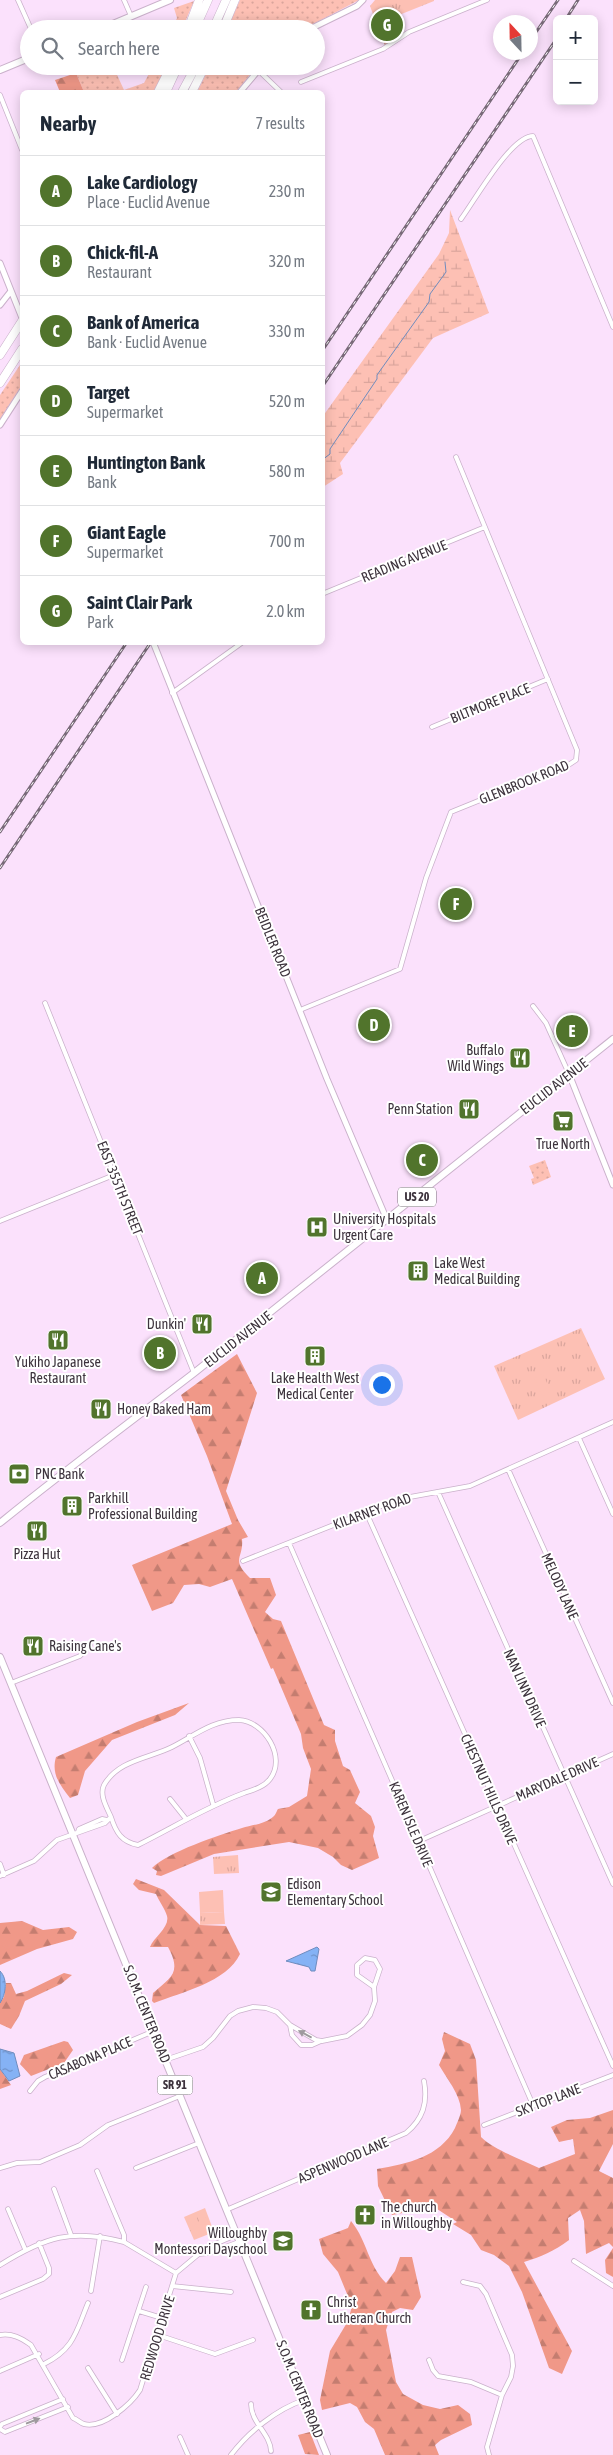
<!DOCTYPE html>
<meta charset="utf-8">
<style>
:root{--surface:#fff;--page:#f6f6f7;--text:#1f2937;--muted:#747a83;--line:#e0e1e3;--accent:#51742c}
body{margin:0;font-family:"Asap Condensed",sans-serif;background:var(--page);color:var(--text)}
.controls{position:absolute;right:15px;top:15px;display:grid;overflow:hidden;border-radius:8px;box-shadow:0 2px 12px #0003}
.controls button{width:45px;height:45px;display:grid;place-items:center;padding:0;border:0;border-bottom:1px solid var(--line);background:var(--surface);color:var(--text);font:25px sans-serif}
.compass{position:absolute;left:493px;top:15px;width:45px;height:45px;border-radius:50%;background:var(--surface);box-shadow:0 2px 12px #0003;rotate:338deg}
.you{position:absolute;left:381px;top:1384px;width:18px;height:18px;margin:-12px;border:4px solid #fff;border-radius:50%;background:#1a73e8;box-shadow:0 0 0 8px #1a73e833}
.badge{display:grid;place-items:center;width:32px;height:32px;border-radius:50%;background:var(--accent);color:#fff;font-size:16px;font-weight:700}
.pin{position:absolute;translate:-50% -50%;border:2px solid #fff;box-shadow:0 1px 5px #0006}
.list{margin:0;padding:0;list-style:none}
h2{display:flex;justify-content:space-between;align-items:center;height:65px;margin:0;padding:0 20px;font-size:21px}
h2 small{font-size:16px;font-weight:400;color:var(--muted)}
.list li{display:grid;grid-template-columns:32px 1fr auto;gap:15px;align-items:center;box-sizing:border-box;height:70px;padding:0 20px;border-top:1px solid var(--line)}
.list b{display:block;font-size:19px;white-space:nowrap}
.list p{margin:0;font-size:16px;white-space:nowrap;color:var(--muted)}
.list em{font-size:16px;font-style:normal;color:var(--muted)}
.icon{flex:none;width:28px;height:28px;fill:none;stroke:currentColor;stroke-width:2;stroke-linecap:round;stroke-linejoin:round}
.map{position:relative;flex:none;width:613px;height:2455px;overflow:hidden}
.search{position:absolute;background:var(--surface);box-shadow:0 2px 12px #0003;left:20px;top:20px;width:305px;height:55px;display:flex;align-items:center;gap:12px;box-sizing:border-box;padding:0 18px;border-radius:28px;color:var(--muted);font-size:19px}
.panel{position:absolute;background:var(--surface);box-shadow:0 2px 12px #0003;left:20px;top:90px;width:305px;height:555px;border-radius:8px}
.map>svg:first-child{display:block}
.grass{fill:url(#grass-dots)}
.forest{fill:url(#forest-firs)}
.wetland{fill:url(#wetland-marsh)}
.park{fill:url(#park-tufts)}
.pitch{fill:#fdc0b4}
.water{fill:url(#water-ripples);stroke:#6f8cbe}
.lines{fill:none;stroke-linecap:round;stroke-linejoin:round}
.stream{stroke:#6f8cbe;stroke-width:1}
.minor-casing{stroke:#cab1cb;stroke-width:5.5}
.tertiary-casing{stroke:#cab1cb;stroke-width:7}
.primary-casing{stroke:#cab1cb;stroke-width:8}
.motorway-casing{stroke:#cab1cb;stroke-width:9}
.minor{stroke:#fff;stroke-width:4}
.tertiary{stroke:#fff;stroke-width:5}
.primary{stroke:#fff;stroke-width:6}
.motorway{stroke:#fff;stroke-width:8}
.rail-casing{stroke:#786978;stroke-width:3}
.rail{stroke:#fff;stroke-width:1;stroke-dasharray:4;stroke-linecap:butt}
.oneway{fill:#9e999e}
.labels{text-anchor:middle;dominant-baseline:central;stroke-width:4;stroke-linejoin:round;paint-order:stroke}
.shield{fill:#fff;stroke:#777077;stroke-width:1}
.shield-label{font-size:12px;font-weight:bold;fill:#3d333d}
.street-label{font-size:14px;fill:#3d333d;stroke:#fff}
.poi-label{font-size:14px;fill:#3d333d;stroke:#fff;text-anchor:start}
</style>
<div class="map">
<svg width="613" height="2455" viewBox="0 0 613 2455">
<defs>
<pattern id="grass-dots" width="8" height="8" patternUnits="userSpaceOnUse" patternTransform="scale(1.25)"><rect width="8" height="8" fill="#fdc0b4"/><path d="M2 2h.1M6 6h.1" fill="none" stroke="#daa59c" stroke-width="1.8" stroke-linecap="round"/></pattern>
<pattern id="forest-firs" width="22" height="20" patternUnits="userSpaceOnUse" patternTransform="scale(1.25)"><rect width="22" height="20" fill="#f09888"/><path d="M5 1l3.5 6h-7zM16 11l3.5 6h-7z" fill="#c47d70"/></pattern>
<pattern id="wetland-marsh" width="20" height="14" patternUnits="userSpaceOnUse" patternTransform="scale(1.25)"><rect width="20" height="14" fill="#fdc0b4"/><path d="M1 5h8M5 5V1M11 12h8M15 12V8" fill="none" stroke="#daa59c"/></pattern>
<pattern id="park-tufts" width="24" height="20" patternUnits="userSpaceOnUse" patternTransform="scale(1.25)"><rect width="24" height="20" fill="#fdc0b4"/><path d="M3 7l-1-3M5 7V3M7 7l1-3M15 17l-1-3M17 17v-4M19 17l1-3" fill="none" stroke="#daa59c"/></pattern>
<pattern id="water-ripples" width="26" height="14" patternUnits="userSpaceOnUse" patternTransform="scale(1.25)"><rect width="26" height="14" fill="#85b2f5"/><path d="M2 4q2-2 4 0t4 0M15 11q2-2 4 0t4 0" fill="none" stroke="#6e91c8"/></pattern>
</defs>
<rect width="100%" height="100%" fill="#fbe1fc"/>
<!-- grass -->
<path class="grass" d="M 240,0 L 359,0 L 304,29 L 227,29 Z
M 194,1 L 182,29 L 172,29 L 177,18 L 174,8 Z
M 73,66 L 113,66 L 124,90 L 144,83 L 153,66 L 167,66 L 153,92 L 84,92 Z
M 210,66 L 257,66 L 236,92 L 197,92 Z
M 22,362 L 22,385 L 0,419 L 0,395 Z
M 545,1160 L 551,1177 L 533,1185 L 531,1179 L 534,1178 L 529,1166 Z"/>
<!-- forest -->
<path class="forest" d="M 76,73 L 84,92 L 60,92 L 55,80 Z
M 237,1354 L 257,1393 L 226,1491 L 238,1520 L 248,1537 L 242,1539 C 244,1558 230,1559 250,1578 L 270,1578 L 276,1595 L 265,1612 L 273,1619 L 281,1621 L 324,1725 L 335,1730 L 335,1741 L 343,1766 L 350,1770 L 360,1792 L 355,1803 L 371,1816 L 375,1827 L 373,1836 L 379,1858 L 352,1870 L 341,1865 L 333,1857 L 318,1848 L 289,1842 L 214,1854 L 161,1876 L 156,1875 L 157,1871 L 152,1868 C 168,1852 219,1835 242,1828 C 252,1825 266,1824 274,1816 C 276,1814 277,1810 278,1809 L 289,1807 L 307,1796 L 311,1769 L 303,1748 L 301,1734 L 273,1668 L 271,1669 L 232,1579 L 210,1587 L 199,1584 L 184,1585 L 173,1603 L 152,1611 L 132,1565 L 232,1524 L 207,1456 L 181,1395 Z
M 189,1703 L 175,1715 L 112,1740 L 85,1771 L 78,1795 L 70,1798 C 60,1785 51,1774 56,1757 L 137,1722 Z
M 136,1879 L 164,1890 L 200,1925 L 226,1926 L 240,1954 C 227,1982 182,1992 154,2003 L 152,2001 L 153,1993 C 171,1977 182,1973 168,1947 L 150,1947 C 154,1937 170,1927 167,1916 C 165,1909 159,1901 156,1894 L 139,1890 L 133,1884 Z
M 22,1921 L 43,1930 L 69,1927 L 77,1932 L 73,1939 L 37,1949 L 0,1965 L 0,1923 Z
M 64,1973 L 72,1975 L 61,1984 L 25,2001 L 19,2016 L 11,2029 L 0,2024 L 0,2003 L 4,1997 L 6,1983 L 11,1983 L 16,1994 L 27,1991 Z
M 444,2032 L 470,2044 L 476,2060 L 481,2137 C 494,2150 521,2159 539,2168 L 575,2154 L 573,2139 L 559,2142 L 551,2127 L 567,2120 L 590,2118 L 613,2110 L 613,2144 L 599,2171 L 613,2178 L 613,2247 L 609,2243 L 586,2254 L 584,2221 L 580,2210 L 568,2218 L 569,2240 C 554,2251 541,2257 524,2262 L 572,2351 L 562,2374 L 549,2368 L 522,2292 L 509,2266 L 494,2255 L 481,2250 L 471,2235 L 453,2224 L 457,2222 L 434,2207 L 392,2215 L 378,2186 L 377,2169 C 407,2164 440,2157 455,2128 C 457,2123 461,2115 461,2110 C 460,2094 447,2079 439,2065 L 445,2051 L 442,2039 Z
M 64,2041 L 68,2042 L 73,2050 L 64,2063 L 31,2076 L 20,2064 L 24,2055 Z
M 0,2069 L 11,2085 L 0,2089 Z
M 351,2221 C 367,2240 368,2265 386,2283 L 395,2271 L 400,2257 L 412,2257 L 421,2297 L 413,2310 L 400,2308 L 392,2312 L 386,2330 L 396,2382 L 403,2394 L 423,2405 L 440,2409 L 458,2405 L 470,2414 L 472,2425 L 441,2440 L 435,2445 L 439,2455 L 385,2455 L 374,2429 L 365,2422 L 357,2407 L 350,2403 L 322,2410 L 320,2400 L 330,2351 L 348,2321 L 352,2306 L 338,2272 L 323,2254 L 319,2239 L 348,2228 Z
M 613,2248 L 613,2277 L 606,2273 L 605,2260 Z
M 310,2432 L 319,2455 L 305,2454 L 298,2435 Z"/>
<!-- wetland -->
<path class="wetland" d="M 450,210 L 489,313 L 433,338 L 340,463 L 343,474 L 323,487 L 323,416 L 439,254 L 449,233 Z"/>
<!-- park -->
<path class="park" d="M 375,0 L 434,0 L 434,1 L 394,17 L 401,33 L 385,46 L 370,6 Z
M 581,1328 L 605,1379 L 518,1420 L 494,1366 Z
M 238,1855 L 239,1873 L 214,1874 L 213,1857 Z
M 224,1912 L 225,1924 L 200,1925 L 200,1913 Z
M 205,2208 L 214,2232 L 194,2240 L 184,2217 Z"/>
<!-- pitch -->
<path class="pitch" d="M 543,1374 L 551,1392 L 542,1396 L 534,1378 Z
M 223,1890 L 224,1912 L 200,1913 L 199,1892 Z
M 204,2213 L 210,2228 L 203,2231 L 197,2216 Z
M 194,2217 L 201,2232 L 194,2235 L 187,2220 Z"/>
<!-- water -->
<path class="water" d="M 317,1947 L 319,1949 L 315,1971 L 311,1971 L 309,1967 L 286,1961 Z
M 0,1971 C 8,1979 6,1994 0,2003 Z
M 0,2049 L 14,2053 L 20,2076 L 9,2081 L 0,2069 Z"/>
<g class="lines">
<!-- stream -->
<path class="stream" d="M 322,460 L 330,454 L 330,449 L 377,379 L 377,375 L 429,302 L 430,294 L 446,272 L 445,262"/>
<!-- minor casing -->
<g class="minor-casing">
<path id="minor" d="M 18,0 L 31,29
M 124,0 L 131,16
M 258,70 L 281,92
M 301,82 L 383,49 L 409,32 L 487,0
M 0,95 L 22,150
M 461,219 C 475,200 511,136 533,136 L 613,327
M 322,594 L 485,527
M 172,693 L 243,642
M 432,727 L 548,679
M 45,1003 L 194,1373
M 533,1006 L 546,1023 L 569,1074
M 300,1010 L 400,969 L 426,878 L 451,812 L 552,771 L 564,768 L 576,760 L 577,750 L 456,457
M 0,1221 L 114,1175
M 579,1438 L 613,1514
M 508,1469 L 613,1703
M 438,1492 L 613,1884
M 366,1512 L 613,2066
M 289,1543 L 533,2105
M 243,1561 L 399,1499 L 470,1486 L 613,1422
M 11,1683 L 80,1656 L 90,1645
M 189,1736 L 200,1758 L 213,1804
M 170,1799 L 186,1819
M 78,1832 L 79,1829 L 102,1819 L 107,1820
M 419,1841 L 613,1754
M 0,1864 L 4,1875
M 0,1876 L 34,1861 L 57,1840 L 105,1823 L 111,1817 C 107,1808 99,1795 104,1785 C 118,1760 150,1758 172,1747 C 194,1736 212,1720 239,1720 C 264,1721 287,1757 270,1779 C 264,1787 253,1790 244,1793 C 206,1807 174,1827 138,1845 C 122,1842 116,1833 111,1817
M 290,2025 L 292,2035 L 301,2045 L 312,2045 L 321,2041
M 165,2060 L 203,2047 L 213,2038 L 230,2016 L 238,2011 L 253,2007 L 266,2008 L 277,2012 L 290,2025 L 316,2040 L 322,2041 L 347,2036 L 362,2025 L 370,2015 L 375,2001 L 374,1987 L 380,1969 L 375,1960 L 365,1958 L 357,1965 L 357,1975 L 374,1987
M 30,2091 L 38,2081 L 45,2077 L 154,2031
M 484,2125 L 613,2075
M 0,2168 L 17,2163 L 40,2162 L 80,2145 L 108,2125 L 180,2096
M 136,2168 L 199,2143
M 97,2171 L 124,2235 L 124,2242 L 176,2273
M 54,2189 L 71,2235
M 8,2209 L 25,2249
M 226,2210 L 406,2133 C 423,2119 428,2103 424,2081
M 199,2254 L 209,2253 L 239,2242
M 574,2261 L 613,2286
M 0,2265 C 45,2237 72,2228 124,2242
M 463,2282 L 480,2286 L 486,2294 L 512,2355 L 513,2366 L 511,2377 L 502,2395 L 487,2447 L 489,2455
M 172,2286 L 231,2292
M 91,2291 L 100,2236
M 0,2297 L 43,2279 L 49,2274 L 49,2268 L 39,2243
M 139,2311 L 162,2318
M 0,2335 C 12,2333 21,2338 31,2345 L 73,2418 C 77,2419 80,2423 84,2424 C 103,2429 131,2404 140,2390 L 176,2273 L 206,2248 L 236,2235
M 158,2335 L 215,2354 L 253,2340
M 122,2360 L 146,2287
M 429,2360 L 433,2370 L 438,2376 L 471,2382 L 502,2395
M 44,2364 C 74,2349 76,2332 88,2303
M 88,2368 L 117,2414
M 0,2371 L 39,2354
M 251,2404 C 251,2423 270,2433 271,2451
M 0,2427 L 2,2424 L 63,2399
M 0,2429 L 5,2432 L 68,2407
M 180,2437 L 188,2455
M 231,2455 C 248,2432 277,2409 304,2400"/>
</g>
<!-- tertiary casing -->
<g class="tertiary-casing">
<path id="tertiary" d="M 310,29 L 357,6 L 363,0
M 240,92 L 262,66
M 0,263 L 22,318
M 0,305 L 11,291
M 0,425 L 22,391
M 153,642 L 327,1079 L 387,1220
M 569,1074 L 613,1185"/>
</g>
<!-- primary casing -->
<g class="primary-casing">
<path id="primary" d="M 101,29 L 170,0
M 0,70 L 29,58
M 0,1523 C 64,1471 129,1423 194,1373 L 613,1039
M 0,1657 L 327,2455"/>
</g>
<!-- motorway casing -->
<g class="motorway-casing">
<path id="motorway" d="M 188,29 L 199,0
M 195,29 L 208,0
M 213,29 L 226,0
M 223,29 L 235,0
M 158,92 L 171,66
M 166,92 L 178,66
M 182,92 L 196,66
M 192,92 L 205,66
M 0,355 L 22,321
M 0,383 L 22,349"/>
</g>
<!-- minor -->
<use href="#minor" class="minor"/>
<!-- tertiary -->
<use href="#tertiary" class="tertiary"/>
<!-- primary -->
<use href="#primary" class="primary"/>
<!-- motorway -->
<use href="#motorway" class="motorway"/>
<!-- rail casing -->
<g class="rail-casing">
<path id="rail" d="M 566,19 L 578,0
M 530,41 L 558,0
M 322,351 L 523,52
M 322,387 L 557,38
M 0,832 L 127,642
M 0,868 L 151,642"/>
</g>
<!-- rail -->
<use href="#rail" class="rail"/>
</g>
<!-- one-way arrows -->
<defs><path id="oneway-solid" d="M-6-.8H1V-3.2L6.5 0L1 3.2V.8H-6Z" transform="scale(1.25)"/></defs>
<g class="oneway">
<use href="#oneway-solid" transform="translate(305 2034) rotate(-152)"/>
<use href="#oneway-solid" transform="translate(33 2421) rotate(-21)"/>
</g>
<!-- icons -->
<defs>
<g id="restaurant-square" transform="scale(1.125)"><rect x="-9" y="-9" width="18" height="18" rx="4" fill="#51742c" stroke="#fff"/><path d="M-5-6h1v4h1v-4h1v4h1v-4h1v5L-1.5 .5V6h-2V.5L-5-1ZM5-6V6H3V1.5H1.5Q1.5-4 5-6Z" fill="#fff"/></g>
<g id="supermarket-square" transform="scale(1.125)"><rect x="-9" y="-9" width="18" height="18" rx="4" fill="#51742c" stroke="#fff"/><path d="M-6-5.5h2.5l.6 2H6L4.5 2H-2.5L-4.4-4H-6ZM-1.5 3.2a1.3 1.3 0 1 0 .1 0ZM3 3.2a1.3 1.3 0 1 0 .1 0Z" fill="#fff"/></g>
<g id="hospital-square" transform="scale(1.125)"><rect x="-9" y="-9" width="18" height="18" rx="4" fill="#51742c" stroke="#fff"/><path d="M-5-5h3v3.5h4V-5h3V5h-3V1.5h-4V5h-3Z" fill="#fff"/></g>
<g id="building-square" transform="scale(1.125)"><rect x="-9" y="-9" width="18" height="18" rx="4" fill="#51742c" stroke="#fff"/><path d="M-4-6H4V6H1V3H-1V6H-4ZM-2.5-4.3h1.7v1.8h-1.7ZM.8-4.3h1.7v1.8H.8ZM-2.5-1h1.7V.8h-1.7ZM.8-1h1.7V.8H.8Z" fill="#fff"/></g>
<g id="bank-square" transform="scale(1.125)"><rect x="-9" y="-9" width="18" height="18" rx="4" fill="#51742c" stroke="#fff"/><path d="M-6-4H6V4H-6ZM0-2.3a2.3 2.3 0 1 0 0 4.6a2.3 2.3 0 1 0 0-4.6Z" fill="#fff"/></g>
<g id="school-square" transform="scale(1.125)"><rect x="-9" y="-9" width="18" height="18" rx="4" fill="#51742c" stroke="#fff"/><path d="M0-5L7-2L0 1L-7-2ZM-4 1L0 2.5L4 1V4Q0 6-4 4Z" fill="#fff"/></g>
<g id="church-square" transform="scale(1.125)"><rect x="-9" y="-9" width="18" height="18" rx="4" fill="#51742c" stroke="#fff"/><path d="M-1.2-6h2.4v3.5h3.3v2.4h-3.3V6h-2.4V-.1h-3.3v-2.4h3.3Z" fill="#fff"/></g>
</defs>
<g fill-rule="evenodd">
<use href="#restaurant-square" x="520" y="1058"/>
<use href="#restaurant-square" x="469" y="1109"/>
<use href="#supermarket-square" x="563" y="1121"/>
<use href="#hospital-square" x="317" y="1227"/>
<use href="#building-square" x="418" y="1271"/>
<use href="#restaurant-square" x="202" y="1324"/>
<use href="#restaurant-square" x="58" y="1340"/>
<use href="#building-square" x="315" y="1356"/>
<use href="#restaurant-square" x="101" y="1409"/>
<use href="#bank-square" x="19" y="1474"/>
<use href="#building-square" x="72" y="1506"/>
<use href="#restaurant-square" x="37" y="1531"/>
<use href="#restaurant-square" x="33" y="1646"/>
<use href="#school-square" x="271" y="1892"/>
<use href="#church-square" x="365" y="2215"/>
<use href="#school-square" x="283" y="2241"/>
<use href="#church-square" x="311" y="2310"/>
</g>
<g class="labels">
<!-- shield labels -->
<g class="shield">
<rect x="398" y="1187.5" width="38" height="19" rx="4"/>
<rect x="157.5" y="2075.5" width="35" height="19" rx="4"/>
</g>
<g class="shield-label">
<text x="417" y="1197">US 20</text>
<text x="175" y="2085">SR 91</text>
</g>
<!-- street labels -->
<g class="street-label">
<text transform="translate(404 561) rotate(-22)">READING AVENUE</text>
<text transform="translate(490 703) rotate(-22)">BILTMORE PLACE</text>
<text transform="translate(524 782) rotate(-22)">GLENBROOK ROAD</text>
<text transform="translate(273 942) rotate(68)">BEIDLER ROAD</text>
<text transform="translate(554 1086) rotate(-38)">EUCLID AVENUE</text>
<text transform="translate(120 1188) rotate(68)">EAST 355TH STREET</text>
<text transform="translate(238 1339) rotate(-38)">EUCLID AVENUE</text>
<text transform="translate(372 1511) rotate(-20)">KILARNEY ROAD</text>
<text transform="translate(560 1586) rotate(66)">MELODY LANE</text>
<text transform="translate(525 1688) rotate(66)">NAN LINN DRIVE</text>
<text transform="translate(557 1779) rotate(-24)">MARYDALE DRIVE</text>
<text transform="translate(489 1789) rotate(66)">CHESTNUT HILLS DRIVE</text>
<text transform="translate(411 1824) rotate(67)">KAREN ISLE DRIVE</text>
<text transform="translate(147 2014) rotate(68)">S.O.M. CENTER ROAD</text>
<text transform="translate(90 2058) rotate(-23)">CASABONA PLACE</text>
<text transform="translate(548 2100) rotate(-21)">SKYTOP LANE</text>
<text transform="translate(343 2160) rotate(-23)">ASPENWOOD LANE</text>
<text transform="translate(157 2338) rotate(-73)">REDWOOD DRIVE</text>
<text transform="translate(300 2389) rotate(68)">S.O.M. CENTER ROAD</text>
</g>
<!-- poi labels -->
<g class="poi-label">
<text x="504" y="1050" text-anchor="end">Buffalo<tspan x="504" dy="16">Wild Wings</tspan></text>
<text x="453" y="1109" text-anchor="end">Penn Station</text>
<text x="563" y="1144" text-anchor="middle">True North</text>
<text x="333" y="1219">University Hospitals<tspan x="333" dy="16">Urgent Care</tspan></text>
<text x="434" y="1263">Lake West<tspan x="434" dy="16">Medical Building</tspan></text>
<text x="186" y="1324" text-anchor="end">Dunkin'</text>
<text x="58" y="1362" text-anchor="middle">Yukiho Japanese<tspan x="58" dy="16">Restaurant</tspan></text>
<text x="315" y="1378" text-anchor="middle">Lake Health West<tspan x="315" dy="16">Medical Center</tspan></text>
<text x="117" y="1409">Honey Baked Ham</text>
<text x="35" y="1474">PNC Bank</text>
<text x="88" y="1498">Parkhill<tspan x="88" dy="16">Professional Building</tspan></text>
<text x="37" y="1554" text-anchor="middle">Pizza Hut</text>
<text x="49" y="1646">Raising Cane's</text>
<text x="287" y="1884">Edison<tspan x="287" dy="16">Elementary School</tspan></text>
<text x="381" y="2207">The church<tspan x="381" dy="16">in Willoughby</tspan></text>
<text x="267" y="2233" text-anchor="end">Willoughby<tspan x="267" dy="16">Montessori Dayschool</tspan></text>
<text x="327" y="2302">Christ<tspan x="327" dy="16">Lutheran Church</tspan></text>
</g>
</g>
</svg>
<div class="controls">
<button>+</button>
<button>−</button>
</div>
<svg class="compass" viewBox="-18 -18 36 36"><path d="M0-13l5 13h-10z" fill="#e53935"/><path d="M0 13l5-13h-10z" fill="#747a83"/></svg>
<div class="you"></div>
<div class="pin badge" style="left:262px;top:1278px">A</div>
<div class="pin badge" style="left:160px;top:1353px">B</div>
<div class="pin badge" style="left:422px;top:1160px">C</div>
<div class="pin badge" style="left:374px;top:1025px">D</div>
<div class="pin badge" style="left:572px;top:1031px">E</div>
<div class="pin badge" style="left:456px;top:904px">F</div>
<div class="pin badge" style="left:387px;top:25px">G</div>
<div class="search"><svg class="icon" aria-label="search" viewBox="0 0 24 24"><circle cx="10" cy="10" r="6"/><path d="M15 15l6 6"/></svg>Search here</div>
<section class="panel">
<h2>Nearby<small>7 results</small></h2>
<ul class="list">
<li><span class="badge">A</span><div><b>Lake Cardiology</b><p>Place · Euclid Avenue</p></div><em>230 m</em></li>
<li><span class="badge">B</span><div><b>Chick-fil-A</b><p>Restaurant</p></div><em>320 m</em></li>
<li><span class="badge">C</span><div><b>Bank of America</b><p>Bank · Euclid Avenue</p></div><em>330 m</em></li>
<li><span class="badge">D</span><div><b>Target</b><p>Supermarket</p></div><em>520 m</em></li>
<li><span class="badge">E</span><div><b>Huntington Bank</b><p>Bank</p></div><em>580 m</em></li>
<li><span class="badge">F</span><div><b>Giant Eagle</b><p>Supermarket</p></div><em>700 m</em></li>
<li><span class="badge">G</span><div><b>Saint Clair Park</b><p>Park</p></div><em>2.0 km</em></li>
</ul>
</section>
</div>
